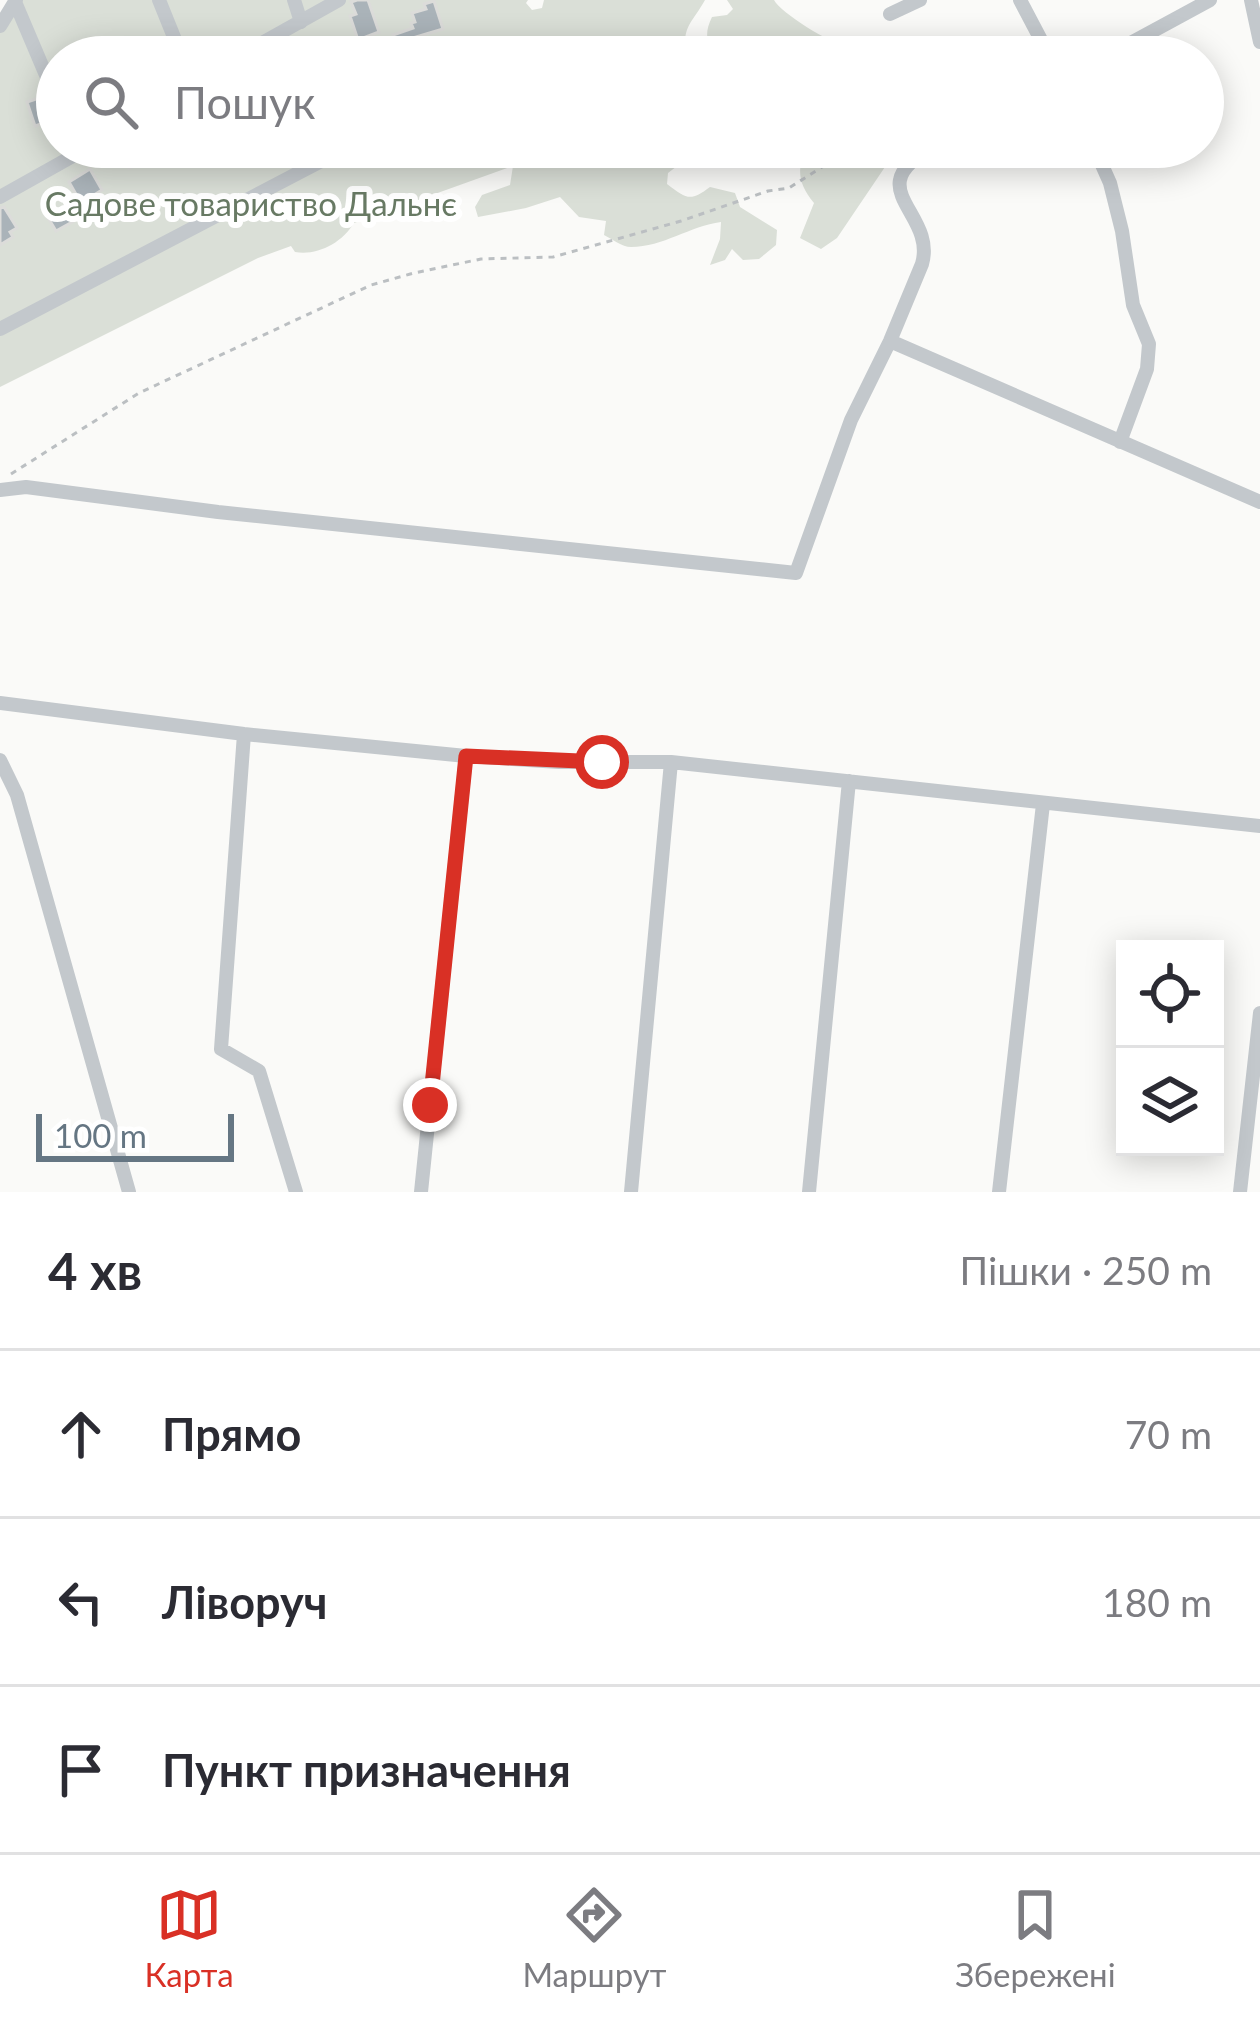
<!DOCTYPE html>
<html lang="uk">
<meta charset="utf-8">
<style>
:root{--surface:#fff;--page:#f2f2f3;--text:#2b2b33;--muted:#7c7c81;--line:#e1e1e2;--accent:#d93025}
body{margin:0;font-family:Lato,sans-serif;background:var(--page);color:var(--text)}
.controls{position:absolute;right:36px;bottom:36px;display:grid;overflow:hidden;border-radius:0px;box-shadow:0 6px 30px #0003}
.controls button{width:108px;height:108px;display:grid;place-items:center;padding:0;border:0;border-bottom:3px solid var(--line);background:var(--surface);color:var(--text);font:60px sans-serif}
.scale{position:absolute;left:36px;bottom:30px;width:198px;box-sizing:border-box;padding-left:12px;border:6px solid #657683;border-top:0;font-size:33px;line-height:42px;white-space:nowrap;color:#657683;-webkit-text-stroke:9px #fff;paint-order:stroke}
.stop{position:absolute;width:36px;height:36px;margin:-27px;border:9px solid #d93025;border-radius:50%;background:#fff}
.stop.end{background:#d93025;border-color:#fff;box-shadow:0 3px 12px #0008}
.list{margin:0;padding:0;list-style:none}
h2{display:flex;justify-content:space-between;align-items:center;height:156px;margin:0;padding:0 48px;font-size:51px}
h2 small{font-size:39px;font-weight:400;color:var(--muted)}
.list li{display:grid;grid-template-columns:78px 1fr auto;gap:36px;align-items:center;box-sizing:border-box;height:168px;padding:0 48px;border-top:3px solid var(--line)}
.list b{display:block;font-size:45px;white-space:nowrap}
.list em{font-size:39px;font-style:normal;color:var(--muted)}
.icon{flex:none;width:66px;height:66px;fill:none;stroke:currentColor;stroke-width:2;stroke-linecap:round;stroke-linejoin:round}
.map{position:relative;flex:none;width:1260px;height:1192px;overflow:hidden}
.search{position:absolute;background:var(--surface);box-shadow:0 6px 30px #0003;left:36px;right:36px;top:36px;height:132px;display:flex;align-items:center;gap:30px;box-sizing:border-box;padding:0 42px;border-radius:66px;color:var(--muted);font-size:45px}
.sheet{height:660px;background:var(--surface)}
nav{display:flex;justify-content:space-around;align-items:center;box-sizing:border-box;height:168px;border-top:3px solid var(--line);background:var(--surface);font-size:33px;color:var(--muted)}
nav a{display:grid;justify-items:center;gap:6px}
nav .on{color:var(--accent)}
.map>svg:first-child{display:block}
.green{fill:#dadfd7}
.building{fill:#aab3b9;stroke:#dcdcda;stroke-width:3}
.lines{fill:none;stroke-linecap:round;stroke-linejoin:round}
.path{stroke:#bbbfc2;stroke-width:3;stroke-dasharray:6 6;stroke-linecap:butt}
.street{stroke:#c3c8cc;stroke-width:14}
.route{stroke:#d93025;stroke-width:15}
.labels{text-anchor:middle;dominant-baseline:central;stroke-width:12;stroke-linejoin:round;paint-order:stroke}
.park-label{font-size:33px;fill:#687a64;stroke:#fff}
</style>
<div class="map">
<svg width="1260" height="1192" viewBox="0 0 1260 1192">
<rect width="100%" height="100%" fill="#fafaf8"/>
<!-- green -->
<path class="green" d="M 16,0 L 528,0 L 526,3 L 532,10 L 542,8 L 544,0 L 705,0 C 691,25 682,25 686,57 L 57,57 L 57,147 L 689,147 L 685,160 L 668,173 L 667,184 C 687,199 690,202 710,187 L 735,193 L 740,207 L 777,230 L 776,245 L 759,259 L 743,260 L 732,249 L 725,260 L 710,265 L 720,239 L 721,222 C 690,226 663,247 631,247 C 622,247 612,239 604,235 L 606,221 L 579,217 L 560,197 L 526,208 L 478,217 L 475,207 L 482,195 L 510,185 L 513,166 L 354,223 C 342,243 317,256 295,252 L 291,246 L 258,258 L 0,387 L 0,26 Z
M 727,0 L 774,0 C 781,13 831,44 846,46 C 865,49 877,44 892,57 L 713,57 C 707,41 704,33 712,17 L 727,15 L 733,9 Z
M 805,147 L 861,147 L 887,164 L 837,238 L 821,249 L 800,238 L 814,203 C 798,183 797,171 805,147 Z"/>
<!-- building -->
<path class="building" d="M 357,0 L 368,0 L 379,32 L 358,40 L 350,16 L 356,14 L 351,2 Z
M 434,1 L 443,29 L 396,43 L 393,35 L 413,28 L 411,23 L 415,22 L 412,13 L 426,9 L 424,4 Z
M 42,97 L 50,121 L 35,126 L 27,102 Z
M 120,147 L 164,147 L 146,155 L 148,160 L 129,168 Z
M 90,169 L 102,190 L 81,203 L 69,182 Z
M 128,196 L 134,208 L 115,219 L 109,208 Z
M 66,205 L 74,221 L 56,231 L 47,216 Z
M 4,207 L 17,228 L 10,232 L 13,237 L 0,245 L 0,208 Z"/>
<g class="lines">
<!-- path -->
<path class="path" d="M 11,474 L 139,393 L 371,285 L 414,273 L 481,259 L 553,257 L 681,221 L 768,191 L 789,188 L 841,155 L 897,158"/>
<!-- street -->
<path class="street" d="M 159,0 L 182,57
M 294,0 L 301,22
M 1020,0 L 1050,57
M 1251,0 L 1260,42
M 15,2 L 57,101
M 890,14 L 920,0
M 0,26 L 16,0
M 237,57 L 339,0
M 1105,57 L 1210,0
M 1094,147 L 1110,183 L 1122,231 L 1133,305 L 1149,344 L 1147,369 L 1120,442
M 0,197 L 89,147
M 0,329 L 348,147
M 890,341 L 1260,502
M 0,490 L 26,487 L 218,512 L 796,573 L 851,420 L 890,341 L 922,264 C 937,212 856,188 934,147
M 0,703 L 244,734 L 466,756 L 559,762 L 671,762 L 1260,826
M 244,734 L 221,1049 L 259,1071 L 296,1192
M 0,760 L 17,795 L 129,1192
M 421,1192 L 466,756
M 631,1192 L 671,762
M 809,1192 L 849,781
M 999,1192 L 1043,804
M 1240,1192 L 1260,1013"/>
</g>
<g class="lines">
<!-- route -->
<path class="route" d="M 430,1105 L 466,756 L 602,762"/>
</g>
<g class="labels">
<!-- park labels -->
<g class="park-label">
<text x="251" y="203">Садове товариство Дальнє</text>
</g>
</g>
</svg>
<div class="controls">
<button><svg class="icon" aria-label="locate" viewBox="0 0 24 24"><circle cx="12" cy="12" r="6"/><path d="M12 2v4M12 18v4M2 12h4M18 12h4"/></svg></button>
<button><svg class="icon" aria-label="layers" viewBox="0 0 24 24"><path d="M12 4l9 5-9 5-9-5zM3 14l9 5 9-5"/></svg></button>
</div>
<div class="scale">100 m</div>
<div class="stop" style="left:602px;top:762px"></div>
<div class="stop end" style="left:430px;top:1105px"></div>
<div class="search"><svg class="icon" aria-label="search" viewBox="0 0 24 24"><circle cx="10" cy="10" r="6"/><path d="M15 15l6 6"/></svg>Пошук</div>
</div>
<section class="sheet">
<h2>4 хв<small>Пішки · 250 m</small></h2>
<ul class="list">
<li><svg class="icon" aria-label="ahead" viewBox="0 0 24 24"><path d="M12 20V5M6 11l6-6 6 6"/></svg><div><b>Прямо</b></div><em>70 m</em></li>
<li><svg class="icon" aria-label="left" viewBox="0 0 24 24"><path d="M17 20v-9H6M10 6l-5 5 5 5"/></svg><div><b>Ліворуч</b></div><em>180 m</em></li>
<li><svg class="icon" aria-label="arrive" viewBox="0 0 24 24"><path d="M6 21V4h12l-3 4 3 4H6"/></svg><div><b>Пункт призначення</b></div></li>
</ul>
</section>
<nav>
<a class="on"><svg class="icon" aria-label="map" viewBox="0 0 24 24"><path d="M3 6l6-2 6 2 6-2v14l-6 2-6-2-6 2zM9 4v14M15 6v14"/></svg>Карта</a>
<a><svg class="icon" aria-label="directions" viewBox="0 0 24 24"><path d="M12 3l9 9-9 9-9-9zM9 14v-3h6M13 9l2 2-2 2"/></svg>Маршрут</a>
<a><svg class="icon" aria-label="saved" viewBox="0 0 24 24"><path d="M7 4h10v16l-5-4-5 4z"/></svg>Збережені</a>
</nav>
